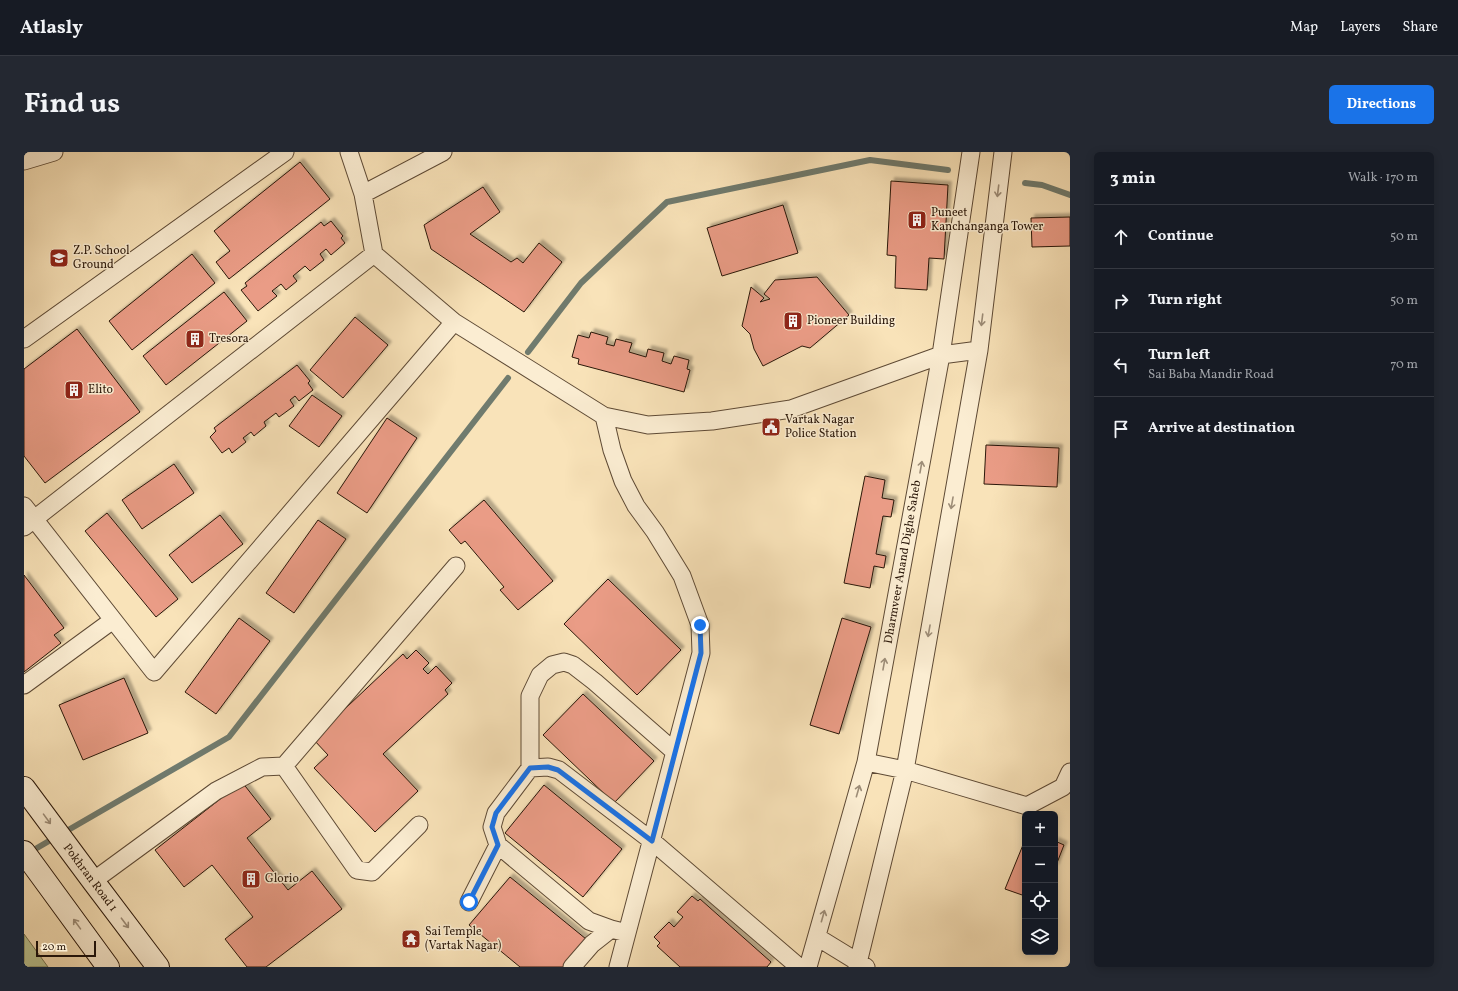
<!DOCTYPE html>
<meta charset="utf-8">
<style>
:root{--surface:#171b24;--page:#242831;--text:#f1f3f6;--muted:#9ea1a6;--line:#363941;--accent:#1a73e8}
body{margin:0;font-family:Vollkorn,serif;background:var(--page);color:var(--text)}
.controls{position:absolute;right:12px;bottom:12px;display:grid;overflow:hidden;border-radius:6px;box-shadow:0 2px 10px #0003}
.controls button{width:36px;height:36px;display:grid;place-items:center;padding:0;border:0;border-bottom:1px solid var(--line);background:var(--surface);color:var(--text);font:20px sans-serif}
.scale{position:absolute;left:12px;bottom:10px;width:60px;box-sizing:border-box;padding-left:4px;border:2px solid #2a1709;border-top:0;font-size:11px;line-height:14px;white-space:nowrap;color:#2a1709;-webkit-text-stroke:3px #fbedd2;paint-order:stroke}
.stop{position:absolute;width:12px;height:12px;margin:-9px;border:3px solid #1a73e8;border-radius:50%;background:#fff}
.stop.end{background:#1a73e8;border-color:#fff;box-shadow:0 1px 4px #0008}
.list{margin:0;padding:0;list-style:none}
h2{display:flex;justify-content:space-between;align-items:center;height:52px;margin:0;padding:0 16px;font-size:17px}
h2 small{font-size:13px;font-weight:400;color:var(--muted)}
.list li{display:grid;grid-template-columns:26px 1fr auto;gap:12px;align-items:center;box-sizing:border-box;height:64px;padding:0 16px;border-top:1px solid var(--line)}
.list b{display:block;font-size:15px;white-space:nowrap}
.list p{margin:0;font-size:13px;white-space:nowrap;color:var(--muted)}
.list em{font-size:13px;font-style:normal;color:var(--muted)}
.icon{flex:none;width:22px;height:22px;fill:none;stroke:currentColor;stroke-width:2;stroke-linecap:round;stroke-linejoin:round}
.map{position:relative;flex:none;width:1046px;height:815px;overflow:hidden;border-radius:6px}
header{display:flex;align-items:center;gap:24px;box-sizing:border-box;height:56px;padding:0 20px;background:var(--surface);border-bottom:1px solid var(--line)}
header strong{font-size:19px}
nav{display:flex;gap:22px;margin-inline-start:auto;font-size:14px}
.intro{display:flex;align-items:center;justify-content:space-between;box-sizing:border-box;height:96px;padding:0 24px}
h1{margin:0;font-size:28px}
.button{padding:10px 18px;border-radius:6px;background:var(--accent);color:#fff;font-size:14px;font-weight:700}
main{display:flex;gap:24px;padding:0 24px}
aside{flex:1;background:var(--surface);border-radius:6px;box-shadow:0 2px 10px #0003}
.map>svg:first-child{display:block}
.green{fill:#bac491;stroke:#726e4d}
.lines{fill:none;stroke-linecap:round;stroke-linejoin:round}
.stream{stroke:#707b6e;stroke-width:6}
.building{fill:#ea9c86;stroke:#2a1709;filter:url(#shadow)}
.minor-casing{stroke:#5e4a35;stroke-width:19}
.secondary-casing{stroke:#2a1709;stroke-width:24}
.minor{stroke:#fbedd2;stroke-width:17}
.secondary{stroke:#fbedd2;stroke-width:22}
.oneway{stroke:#9d8d78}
.route{stroke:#1a73e8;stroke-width:5}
.labels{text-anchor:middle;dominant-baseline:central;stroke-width:3;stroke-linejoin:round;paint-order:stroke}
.poi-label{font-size:12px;fill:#2a1709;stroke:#fbedd2;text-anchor:start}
.street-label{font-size:12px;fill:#2a1709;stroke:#fbedd2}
</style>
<header>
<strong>Atlasly</strong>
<nav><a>Map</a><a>Layers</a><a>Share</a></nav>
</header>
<div class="intro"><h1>Find us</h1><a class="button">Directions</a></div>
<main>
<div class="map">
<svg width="1046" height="815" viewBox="0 0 1046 815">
<defs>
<filter id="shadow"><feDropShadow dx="3.5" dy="-3.5" stdDeviation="1" flood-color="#0004"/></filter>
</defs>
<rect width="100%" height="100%" fill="#f9e3b9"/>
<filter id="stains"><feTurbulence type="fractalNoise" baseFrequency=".005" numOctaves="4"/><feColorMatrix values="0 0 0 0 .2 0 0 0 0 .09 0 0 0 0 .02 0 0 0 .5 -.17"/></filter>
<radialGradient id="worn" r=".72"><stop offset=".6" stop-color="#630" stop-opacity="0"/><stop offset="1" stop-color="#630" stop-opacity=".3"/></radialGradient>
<!-- green -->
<path class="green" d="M 0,782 L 24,815 L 0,815 Z"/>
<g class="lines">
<!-- stream -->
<path class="stream" d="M 1001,31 L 1018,33 L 1046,43
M 504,200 L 557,131 L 643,50 L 846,8 L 924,18
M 46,677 L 205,585 L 484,226
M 13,696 L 25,689"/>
</g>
<!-- building -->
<path class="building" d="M 276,10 L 306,47 L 205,127 L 192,110 L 206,99 L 190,79 Z
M 867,29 L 924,33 L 920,107 L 905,106 L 903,138 L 871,136 L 872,104 L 863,103 Z
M 459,35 L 476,60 L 446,82 L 487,110 L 493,106 L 499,111 L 515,91 L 538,110 L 500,160 L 407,97 L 400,73 Z
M 759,53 L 774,101 L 698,124 L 683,76 Z
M 1046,65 L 1046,94 L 1008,95 L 1007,66 Z
M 307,69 L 319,84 L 317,86 L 321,91 L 307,103 L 302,97 L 296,102 L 300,108 L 286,119 L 281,114 L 269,124 L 273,129 L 262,138 L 257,132 L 248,139 L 253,144 L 234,159 L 217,138 L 223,134 L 221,131 L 297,70 L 300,74 Z
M 168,102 L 191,131 L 108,198 L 85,169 Z
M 793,125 L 825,163 L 786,196 L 778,194 L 739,214 L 730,197 L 726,182 L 718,174 L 727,135 L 740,146 L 736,150 L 746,147 L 740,142 L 751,128 Z
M 200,140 L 223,169 L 142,233 L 119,204 Z
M 331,165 L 364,193 L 319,246 L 286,218 Z
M 53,177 L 116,260 L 21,331 L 0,304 L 0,217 Z
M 567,180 L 584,185 L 582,192 L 590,194 L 592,187 L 608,191 L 605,200 L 622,205 L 624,197 L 640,201 L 638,209 L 647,212 L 650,204 L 665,208 L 663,217 L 666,218 L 660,240 L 554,212 L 555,207 L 548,205 L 554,183 L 565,186 Z
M 273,213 L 286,229 L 284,231 L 289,238 L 275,249 L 271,244 L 266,248 L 270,254 L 255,265 L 252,261 L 240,270 L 242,274 L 230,284 L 227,280 L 219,286 L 222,290 L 208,301 L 205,296 L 198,301 L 186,285 L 192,279 L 190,276 Z
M 288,243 L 318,264 L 295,295 L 265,274 Z
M 363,266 L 393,286 L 343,361 L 313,341 Z
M 962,293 L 1035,296 L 1033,335 L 960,332 Z
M 150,312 L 170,341 L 118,377 L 98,348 Z
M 841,324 L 861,328 L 858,346 L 870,348 L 867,365 L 859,364 L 852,402 L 862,404 L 860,416 L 850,414 L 846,436 L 820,431 Z
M 460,348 L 529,429 L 494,458 L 476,438 L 480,435 L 441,389 L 437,392 L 425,378 Z
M 83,361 L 154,447 L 132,465 L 61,379 Z
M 196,363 L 219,392 L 168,431 L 145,403 Z
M 294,368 L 322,387 L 270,461 L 242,441 Z
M 0,423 L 40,476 L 30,483 L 37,491 L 0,520 Z
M 584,427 L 657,498 L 613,543 L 540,472 Z
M 215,466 L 246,489 L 192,562 L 161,540 Z
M 818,466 L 847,475 L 815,582 L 786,573 Z
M 392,498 L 405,511 L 399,517 L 404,522 L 412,514 L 428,531 L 421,538 L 424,542 L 359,602 L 394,639 L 351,680 L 290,616 L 304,603 L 289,587 L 379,502 L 383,507 Z
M 100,526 L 124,581 L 59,608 L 35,553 Z
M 559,542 L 630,609 L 590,651 L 519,583 Z
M 218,630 L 247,667 L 223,686 L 264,738 L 288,719 L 318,757 L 242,815 L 223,815 L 201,787 L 229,765 L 188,713 L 160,735 L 131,698 Z
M 520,633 L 598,697 L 559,745 L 481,681 Z
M 1001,688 L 1001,744 L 981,737 Z
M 1031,689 L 1040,693 L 1031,716 Z
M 486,725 L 562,787 L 539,815 L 496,815 L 445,773 Z
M 668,744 L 674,749 L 676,747 L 747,810 L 743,815 L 656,815 L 633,794 L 636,791 L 630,785 L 645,770 L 650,775 L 659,765 L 653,760 Z"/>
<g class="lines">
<!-- minor casing -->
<g class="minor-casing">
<path id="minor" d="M 0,9 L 30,0
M 339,42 L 419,0
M 430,170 L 580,264 L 624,273 L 688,269 L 767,257 L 917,203 L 955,198
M 0,187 L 261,0
M 580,264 L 588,298 L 599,329 L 612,354 L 631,380 L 658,424 L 676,473 L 677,501 L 594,815
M 0,354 L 130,520 L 430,170 L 350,102 L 339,42 L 325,0
M 0,375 L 350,102
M 0,533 L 89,468
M 842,610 L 881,618 L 1003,654 L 1039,635 L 1046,620
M 260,614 L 333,718 L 348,720 L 395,673
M 506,616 L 506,544 L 516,523 L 528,513 L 540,510 L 549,513 L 571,530 L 651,600
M 69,729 L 192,639 L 238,615 L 260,614 L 432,414
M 445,750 L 474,693
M 603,781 L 587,777 L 565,769 L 474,693 L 468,675 L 472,661 L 506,616 L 524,615 L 535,618 L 628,689 L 775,815
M 793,785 L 842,815
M 548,815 L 568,792 L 587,777
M 784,815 L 842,610 L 917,203 L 947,0
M 833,815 L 881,618 L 955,198 L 979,0"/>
</g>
<!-- secondary casing -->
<g class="secondary-casing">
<path id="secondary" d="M 0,636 L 69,729 L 134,815
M 0,700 L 84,815"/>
</g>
<!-- minor -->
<use href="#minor" class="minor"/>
<!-- secondary -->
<use href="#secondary" class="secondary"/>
</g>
<!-- one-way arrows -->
<defs><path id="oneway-shaft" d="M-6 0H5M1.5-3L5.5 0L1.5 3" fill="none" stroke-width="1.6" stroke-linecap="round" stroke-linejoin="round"/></defs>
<g class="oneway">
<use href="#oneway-shaft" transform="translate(974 39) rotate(97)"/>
<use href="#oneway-shaft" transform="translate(958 168) rotate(97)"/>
<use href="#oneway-shaft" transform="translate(897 315) rotate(-80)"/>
<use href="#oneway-shaft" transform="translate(928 351) rotate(100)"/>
<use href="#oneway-shaft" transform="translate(905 479) rotate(100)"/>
<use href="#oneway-shaft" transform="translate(860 512) rotate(-80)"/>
<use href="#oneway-shaft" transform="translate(834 639) rotate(-74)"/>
<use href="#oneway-shaft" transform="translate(23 667) rotate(54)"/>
<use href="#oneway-shaft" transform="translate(799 764) rotate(-74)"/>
<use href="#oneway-shaft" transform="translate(101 771) rotate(53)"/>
<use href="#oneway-shaft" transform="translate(53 772) rotate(-126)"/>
</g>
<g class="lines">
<!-- route -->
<path class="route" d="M 445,750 L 474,693 L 468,675 L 472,661 L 506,616 L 524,615 L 534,618 L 628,689 L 677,501 L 676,473"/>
</g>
<!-- icons -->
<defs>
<g id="building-square" transform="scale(1)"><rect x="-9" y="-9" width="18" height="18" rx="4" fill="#8f2418" stroke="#fbedd2"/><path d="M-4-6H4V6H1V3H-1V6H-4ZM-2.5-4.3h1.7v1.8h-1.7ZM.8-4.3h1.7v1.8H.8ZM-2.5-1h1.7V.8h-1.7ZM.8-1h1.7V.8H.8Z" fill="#fff"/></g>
<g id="school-square" transform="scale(1)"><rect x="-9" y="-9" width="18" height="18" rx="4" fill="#8f2418" stroke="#fbedd2"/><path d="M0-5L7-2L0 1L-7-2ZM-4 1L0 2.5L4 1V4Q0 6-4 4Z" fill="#fff"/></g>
<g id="civic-square" transform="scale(1)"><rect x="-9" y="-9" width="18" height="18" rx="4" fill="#8f2418" stroke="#fbedd2"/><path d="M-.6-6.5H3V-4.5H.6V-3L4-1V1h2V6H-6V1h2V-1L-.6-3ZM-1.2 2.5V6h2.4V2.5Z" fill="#fff"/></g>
<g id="temple-square" transform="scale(1)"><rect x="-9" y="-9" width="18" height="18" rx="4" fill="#8f2418" stroke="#fbedd2"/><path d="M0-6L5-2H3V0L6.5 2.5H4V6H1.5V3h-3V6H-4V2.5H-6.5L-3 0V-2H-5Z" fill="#fff"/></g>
</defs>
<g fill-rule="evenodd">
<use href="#building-square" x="893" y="68"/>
<use href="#school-square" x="35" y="106"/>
<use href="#building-square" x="769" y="169"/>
<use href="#building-square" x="171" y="187"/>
<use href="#building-square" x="50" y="238"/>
<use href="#civic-square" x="747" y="275"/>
<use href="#building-square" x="227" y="727"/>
<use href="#temple-square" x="387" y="787"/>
</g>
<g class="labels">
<!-- poi labels -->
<g class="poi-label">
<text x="907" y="61">Puneet<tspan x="907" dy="14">Kanchanganga Tower</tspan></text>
<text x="49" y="99">Z.P. School<tspan x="49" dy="14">Ground</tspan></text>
<text x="783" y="169">Pioneer Building</text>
<text x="185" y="187">Tresora</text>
<text x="64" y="238">Elito</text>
<text x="761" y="268">Vartak Nagar<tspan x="761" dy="14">Police Station</tspan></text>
<text x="241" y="727">Glorio</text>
<text x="401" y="780">Sai Temple<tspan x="401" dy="14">(Vartak Nagar)</tspan></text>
</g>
<!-- street labels -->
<g class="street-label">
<text transform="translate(879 410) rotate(-80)">Dharmveer Anand Dighe Saheb</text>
<text transform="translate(66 726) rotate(53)">Pokhran Road 1</text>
</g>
</g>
<rect width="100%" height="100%" filter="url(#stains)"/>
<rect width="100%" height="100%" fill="url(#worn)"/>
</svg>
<div class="controls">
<button>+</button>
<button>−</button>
<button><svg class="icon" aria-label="locate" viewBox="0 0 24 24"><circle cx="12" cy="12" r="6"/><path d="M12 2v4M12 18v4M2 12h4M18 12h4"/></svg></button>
<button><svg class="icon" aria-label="layers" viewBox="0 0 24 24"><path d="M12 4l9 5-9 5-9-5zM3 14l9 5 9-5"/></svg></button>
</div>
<div class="scale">20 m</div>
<div class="stop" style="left:445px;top:750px"></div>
<div class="stop end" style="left:676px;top:473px"></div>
</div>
<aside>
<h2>3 min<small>Walk · 170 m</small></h2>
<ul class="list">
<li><svg class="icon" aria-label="ahead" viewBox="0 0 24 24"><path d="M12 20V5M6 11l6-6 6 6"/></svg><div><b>Continue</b></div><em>50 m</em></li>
<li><svg class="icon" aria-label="right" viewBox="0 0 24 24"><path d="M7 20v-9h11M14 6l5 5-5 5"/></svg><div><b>Turn right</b></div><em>50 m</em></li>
<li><svg class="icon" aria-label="left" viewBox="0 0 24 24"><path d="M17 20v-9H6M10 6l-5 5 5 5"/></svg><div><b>Turn left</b><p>Sai Baba Mandir Road</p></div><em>70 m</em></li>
<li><svg class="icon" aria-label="arrive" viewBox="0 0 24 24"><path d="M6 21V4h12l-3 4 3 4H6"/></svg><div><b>Arrive at destination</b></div></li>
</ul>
</aside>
</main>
